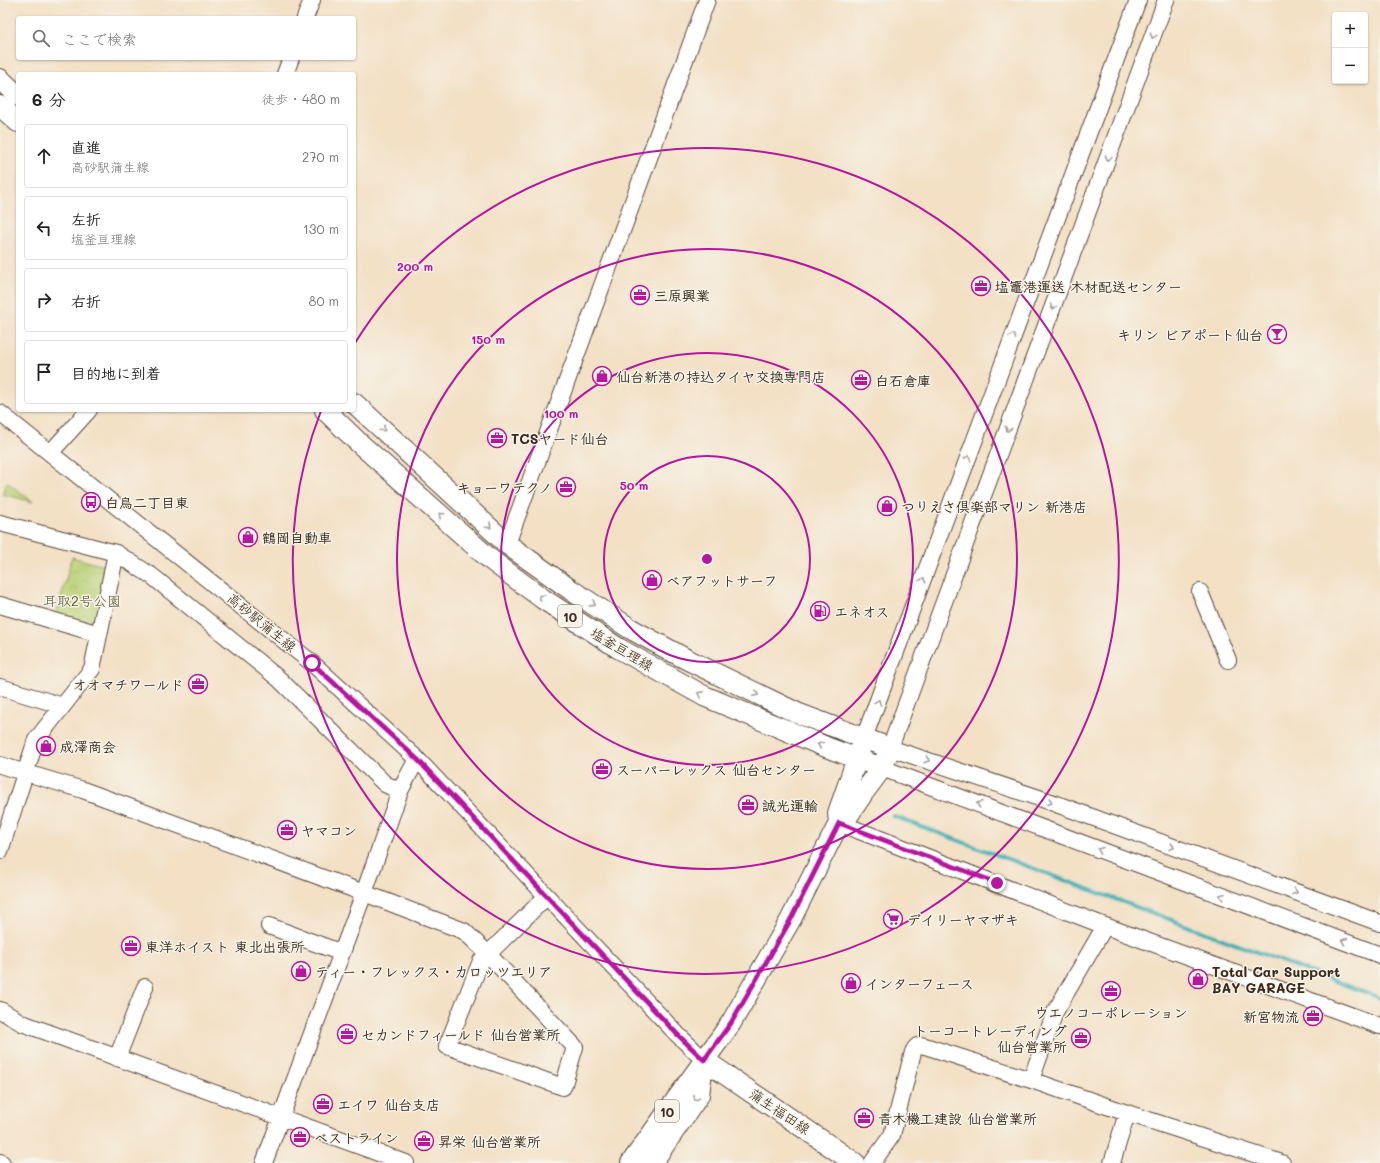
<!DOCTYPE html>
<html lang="ja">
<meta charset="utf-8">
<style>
:root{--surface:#fff;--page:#f2f2f2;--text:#222;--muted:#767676;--line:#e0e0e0}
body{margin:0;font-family:Mali,"Klee One",sans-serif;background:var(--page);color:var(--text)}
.controls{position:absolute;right:12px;top:12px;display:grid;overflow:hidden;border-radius:4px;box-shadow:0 1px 3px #0004}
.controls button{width:36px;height:36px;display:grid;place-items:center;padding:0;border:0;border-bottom:1px solid var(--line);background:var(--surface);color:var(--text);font:20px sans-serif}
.stop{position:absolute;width:12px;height:12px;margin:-9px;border:3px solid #b5179e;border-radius:50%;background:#fff}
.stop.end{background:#b5179e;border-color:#fff;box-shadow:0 1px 4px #0008}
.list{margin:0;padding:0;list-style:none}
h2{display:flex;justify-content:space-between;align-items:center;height:52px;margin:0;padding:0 16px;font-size:17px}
h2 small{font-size:13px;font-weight:400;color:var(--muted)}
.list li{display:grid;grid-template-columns:26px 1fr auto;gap:12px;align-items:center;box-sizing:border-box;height:64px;margin:0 8px 8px;padding:0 8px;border:1px solid var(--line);border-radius:4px}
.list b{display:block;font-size:15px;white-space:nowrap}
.list p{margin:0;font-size:13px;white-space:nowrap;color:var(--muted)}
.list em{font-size:13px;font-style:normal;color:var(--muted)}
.icon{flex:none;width:22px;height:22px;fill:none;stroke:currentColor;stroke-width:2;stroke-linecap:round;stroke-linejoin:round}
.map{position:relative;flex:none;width:1380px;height:1163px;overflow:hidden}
.search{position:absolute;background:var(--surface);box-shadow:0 1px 3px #0004;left:16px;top:16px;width:340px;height:44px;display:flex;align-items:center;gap:10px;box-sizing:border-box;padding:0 14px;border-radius:4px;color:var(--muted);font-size:15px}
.panel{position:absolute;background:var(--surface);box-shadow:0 1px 3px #0004;left:16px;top:72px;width:340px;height:340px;border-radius:4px}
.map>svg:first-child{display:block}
.park{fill:url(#park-crowns);stroke:#7a7d4a}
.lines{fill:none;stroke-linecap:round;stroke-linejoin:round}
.stream{stroke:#3dafb5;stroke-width:4}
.minor-casing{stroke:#574537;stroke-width:18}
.major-casing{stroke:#574537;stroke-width:22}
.minor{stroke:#fff;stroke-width:16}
.major{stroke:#fff;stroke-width:20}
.oneway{stroke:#a79f9a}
.route{stroke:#b5179e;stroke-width:5}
.ring{fill:none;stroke:#b5179e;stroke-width:2}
.labels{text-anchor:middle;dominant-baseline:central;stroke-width:3;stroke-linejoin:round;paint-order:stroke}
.shield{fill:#f7f3e8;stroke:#73665b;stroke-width:1}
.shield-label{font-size:13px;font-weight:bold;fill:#3b2a1e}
.poi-label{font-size:14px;font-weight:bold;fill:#3b2a1e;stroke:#f7f3e8;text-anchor:start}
.park-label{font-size:14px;fill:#5a5434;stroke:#f7f3e8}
.street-label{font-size:14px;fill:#3b2a1e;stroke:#f7f3e8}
.centre{fill:#b5179e;stroke:#f7f3e8;stroke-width:2}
.ring-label{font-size:12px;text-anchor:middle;font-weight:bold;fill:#b5179e;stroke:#f7f3e8;stroke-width:3;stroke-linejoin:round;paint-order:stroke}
</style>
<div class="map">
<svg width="1380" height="1163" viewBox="0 0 1380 1163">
<defs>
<pattern id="park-crowns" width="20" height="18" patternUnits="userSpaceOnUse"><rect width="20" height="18" fill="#b8d075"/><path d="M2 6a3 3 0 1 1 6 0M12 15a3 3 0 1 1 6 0" fill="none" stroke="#9fb365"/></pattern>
</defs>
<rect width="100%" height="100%" fill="#f7f3e8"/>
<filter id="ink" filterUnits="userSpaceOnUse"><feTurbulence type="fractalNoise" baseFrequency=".025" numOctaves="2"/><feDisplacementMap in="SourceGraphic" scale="8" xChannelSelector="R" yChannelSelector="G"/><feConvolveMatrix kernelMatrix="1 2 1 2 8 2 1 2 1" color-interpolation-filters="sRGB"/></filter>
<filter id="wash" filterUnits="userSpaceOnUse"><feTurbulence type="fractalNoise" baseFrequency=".012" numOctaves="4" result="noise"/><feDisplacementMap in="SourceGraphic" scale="16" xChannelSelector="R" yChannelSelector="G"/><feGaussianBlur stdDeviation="0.9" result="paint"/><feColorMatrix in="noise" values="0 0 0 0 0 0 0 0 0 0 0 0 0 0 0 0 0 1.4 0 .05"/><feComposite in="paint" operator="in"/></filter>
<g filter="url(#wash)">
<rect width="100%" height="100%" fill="#f3e0c5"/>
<!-- park -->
<path class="park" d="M 7,482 L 33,502 L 2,494 Z
M 72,557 L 111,568 L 98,627 L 56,615 Z"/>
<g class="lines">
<!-- stream -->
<path class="stream" d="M 893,816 L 1380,998"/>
</g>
</g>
<g filter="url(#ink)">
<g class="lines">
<!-- minor casing -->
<g class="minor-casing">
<path id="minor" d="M 1166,0 L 890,748 L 1051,802 L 1380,923
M 305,18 L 312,0
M 285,74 L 291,58
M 0,413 L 312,663 L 417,759 L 677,1034 L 704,1060
M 51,452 L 89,410
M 0,523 L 116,553 L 152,576 L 279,679 L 385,784 L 400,791
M 507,544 L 707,0
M 1200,592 L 1228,660
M 0,605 L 99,634
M 0,687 L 63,706
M 864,738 L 1138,0
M 0,765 L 83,790 L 364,893 L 464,931 L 488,954 L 575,1047 L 563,1087 L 447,1046 L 481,961 L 488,954 L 547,896
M 882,768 L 1380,955
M 839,823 L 1105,926 L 1380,1026
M 0,851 L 36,740 L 92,669 L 116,553
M 269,926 L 342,953
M 0,1010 L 22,1023 L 406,1163
M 117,1058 L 145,987
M 1031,1080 L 1055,1012 L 1105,926
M 0,1162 L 2,1163
M 264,1163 L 364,893 L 400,791 L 417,759
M 872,1163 L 892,1135 L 913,1052 C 916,1046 918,1044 925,1046 L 1031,1080 L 1127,1113 L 1282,1163
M 1112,1163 L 1127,1113"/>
</g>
<!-- major casing -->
<g class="major-casing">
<path id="major" d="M 0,79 L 18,96
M 0,106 L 18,122
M 354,403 L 507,544 L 571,590 L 631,629 L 686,659 L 797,713 L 890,748 L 882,768 L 864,792 L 848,816 L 839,823 L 791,919 L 731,1023 L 631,1163
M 325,410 L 358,442 L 491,560 L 543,599 L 618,648 L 704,696 L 826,747 L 882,768
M 839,823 L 838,813 L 861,747
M 704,1060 L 855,1163
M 652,1163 L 699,1095 L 703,1064"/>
</g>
<!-- minor -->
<use href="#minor" class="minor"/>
<!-- major -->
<use href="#major" class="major"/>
</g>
<!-- one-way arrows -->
<defs><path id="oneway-chevron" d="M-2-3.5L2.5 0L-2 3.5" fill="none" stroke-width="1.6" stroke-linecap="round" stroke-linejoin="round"/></defs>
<g class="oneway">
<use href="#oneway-chevron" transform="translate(1153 36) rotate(110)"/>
<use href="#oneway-chevron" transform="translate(1108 158) rotate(110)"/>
<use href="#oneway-chevron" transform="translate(1053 307) rotate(110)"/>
<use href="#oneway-chevron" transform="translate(1013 336) rotate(-70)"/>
<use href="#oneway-chevron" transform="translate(383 429) rotate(43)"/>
<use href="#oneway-chevron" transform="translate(1008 429) rotate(110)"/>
<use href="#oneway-chevron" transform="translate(968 458) rotate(-70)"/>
<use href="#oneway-chevron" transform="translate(441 515) rotate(-138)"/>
<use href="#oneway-chevron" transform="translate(489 526) rotate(43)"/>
<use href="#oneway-chevron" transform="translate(923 580) rotate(-70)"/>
<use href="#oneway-chevron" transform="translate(541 597) rotate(-144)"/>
<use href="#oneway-chevron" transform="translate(593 604) rotate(33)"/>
<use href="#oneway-chevron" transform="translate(700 694) rotate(-152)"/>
<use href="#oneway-chevron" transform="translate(756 694) rotate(25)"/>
<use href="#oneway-chevron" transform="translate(878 702) rotate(-70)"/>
<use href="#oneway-chevron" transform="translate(820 745) rotate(-157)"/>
<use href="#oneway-chevron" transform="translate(927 760) rotate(19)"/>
<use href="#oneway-chevron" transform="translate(1050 802) rotate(19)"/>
<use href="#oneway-chevron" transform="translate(979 804) rotate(-159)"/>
<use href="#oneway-chevron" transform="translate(1172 847) rotate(20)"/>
<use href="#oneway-chevron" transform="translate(1100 850) rotate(-159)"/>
<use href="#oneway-chevron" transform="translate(1295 892) rotate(20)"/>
<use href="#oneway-chevron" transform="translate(1222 896) rotate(-159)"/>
<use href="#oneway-chevron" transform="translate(1344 941) rotate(-159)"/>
<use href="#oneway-chevron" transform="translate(696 1098) rotate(118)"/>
</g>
</g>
<g class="lines" filter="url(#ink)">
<!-- route -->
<path class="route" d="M 312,663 L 417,759 L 677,1034 L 704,1060 L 731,1023 L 791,919 L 839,823 L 997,883"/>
</g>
<!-- distance rings -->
<g class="ring">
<circle cx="707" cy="559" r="103"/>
<circle cx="707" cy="559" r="206"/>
<circle cx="707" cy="559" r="310"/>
<path d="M355 343A413 413 0 1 1 321 411"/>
</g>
<!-- icons -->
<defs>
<g id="office-ring" transform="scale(1)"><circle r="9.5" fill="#f7f3e8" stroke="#b5179e" stroke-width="1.5"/><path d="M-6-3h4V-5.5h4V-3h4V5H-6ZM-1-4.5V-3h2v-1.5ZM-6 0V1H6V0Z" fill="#b5179e"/></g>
<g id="bar-ring" transform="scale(1)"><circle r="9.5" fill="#f7f3e8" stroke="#b5179e" stroke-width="1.5"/><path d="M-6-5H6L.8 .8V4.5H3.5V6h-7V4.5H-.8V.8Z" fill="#b5179e"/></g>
<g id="shop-ring" transform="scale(1)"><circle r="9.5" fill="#f7f3e8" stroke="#b5179e" stroke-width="1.5"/><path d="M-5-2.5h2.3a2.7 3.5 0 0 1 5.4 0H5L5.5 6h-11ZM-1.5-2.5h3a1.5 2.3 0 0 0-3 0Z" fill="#b5179e"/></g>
<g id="bus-ring" transform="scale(1)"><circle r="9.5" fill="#f7f3e8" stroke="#b5179e" stroke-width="1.5"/><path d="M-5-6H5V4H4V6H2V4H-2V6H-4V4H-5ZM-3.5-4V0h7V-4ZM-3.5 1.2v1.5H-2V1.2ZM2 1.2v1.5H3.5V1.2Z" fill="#b5179e"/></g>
<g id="fuel-ring" transform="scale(1)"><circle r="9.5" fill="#f7f3e8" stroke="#b5179e" stroke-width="1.5"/><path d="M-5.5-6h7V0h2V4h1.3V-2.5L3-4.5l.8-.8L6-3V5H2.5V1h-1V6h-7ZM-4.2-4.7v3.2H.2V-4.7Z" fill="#b5179e"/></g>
<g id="supermarket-ring" transform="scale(1)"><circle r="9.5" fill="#f7f3e8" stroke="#b5179e" stroke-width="1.5"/><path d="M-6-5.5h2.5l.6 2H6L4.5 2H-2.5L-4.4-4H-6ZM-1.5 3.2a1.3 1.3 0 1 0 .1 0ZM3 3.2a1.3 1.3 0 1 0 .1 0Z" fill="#b5179e"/></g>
</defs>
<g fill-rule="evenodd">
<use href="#office-ring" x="981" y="286"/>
<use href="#office-ring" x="640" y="295"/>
<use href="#bar-ring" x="1277" y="334"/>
<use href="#shop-ring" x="602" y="376"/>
<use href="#office-ring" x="861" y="380"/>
<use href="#office-ring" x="497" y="438"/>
<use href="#office-ring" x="566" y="487"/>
<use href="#bus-ring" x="91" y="502"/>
<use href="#shop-ring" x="887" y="506"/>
<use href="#shop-ring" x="248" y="537"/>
<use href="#shop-ring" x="652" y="580"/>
<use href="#fuel-ring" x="820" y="611"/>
<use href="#office-ring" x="198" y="684"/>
<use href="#shop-ring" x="46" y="746"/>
<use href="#office-ring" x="602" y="769"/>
<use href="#office-ring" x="748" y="805"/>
<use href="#office-ring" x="287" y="830"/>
<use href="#supermarket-ring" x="893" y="919"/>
<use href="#office-ring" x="131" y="946"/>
<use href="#shop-ring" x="301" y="971"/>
<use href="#shop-ring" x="1198" y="979"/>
<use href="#shop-ring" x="851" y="983"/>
<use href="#office-ring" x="1111" y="991"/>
<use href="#office-ring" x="1313" y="1016"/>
<use href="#office-ring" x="347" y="1034"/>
<use href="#office-ring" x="1081" y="1038"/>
<use href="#office-ring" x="323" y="1104"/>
<use href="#office-ring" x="864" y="1118"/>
<use href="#office-ring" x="300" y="1137"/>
<use href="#office-ring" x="424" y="1141"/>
</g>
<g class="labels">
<!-- shield labels -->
<g class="shield">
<rect x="558" y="605" width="24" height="22" rx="3"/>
<rect x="655" y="1100" width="24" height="22" rx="3"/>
</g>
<g class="shield-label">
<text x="570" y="616">10</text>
<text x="667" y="1111">10</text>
</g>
<!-- poi labels -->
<g class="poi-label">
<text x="995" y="286">塩竈港運送 木材配送センター</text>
<text x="654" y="295">三原興業</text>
<text x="1263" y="334" text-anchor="end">キリン ビアポート仙台</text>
<text x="616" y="376">仙台新港の持込タイヤ交換専門店</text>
<text x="875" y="380">白石倉庫</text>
<text x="511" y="438">TCSヤード仙台</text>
<text x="552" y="487" text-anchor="end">キョーワテクノ</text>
<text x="105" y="502">白鳥二丁目東</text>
<text x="901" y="506">つりえさ倶楽部マリン 新港店</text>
<text x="262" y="537">鶴岡自動車</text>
<text x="666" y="580">ベアフットサーフ</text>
<text x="834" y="611">エネオス</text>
<text x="184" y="684" text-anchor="end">オオマチワールド</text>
<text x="60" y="746">成澤商会</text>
<text x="616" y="769">スーパーレックス 仙台センター</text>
<text x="762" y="805">誠光運輸</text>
<text x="301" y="830">ヤマコン</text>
<text x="907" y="919">デイリーヤマザキ</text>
<text x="145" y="946">東洋ホイスト 東北出張所</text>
<text x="315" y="971">ティー・フレックス・カロッツエリア</text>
<text x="1212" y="971">Total Car Support<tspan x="1212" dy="16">BAY GARAGE</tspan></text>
<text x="865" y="983">インターフェース</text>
<text x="1111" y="1012" text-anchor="middle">ウエノコーポレーション</text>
<text x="1299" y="1016" text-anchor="end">新宮物流</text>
<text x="1067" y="1030" text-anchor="end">トーコートレーディング<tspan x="1067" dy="16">仙台営業所</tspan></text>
<text x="361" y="1034">セカンドフィールド 仙台営業所</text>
<text x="337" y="1104">エイワ 仙台支店</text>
<text x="878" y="1118">青木機工建設 仙台営業所</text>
<text x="314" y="1137">ベストライン</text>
<text x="438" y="1141">昇栄 仙台営業所</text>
</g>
<!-- park labels -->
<g class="park-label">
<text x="82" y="600">耳取2号公園</text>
</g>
<!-- street labels -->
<g class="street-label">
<text transform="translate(262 622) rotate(39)">高砂駅蒲生線</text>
<text transform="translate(622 649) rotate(31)">塩釜亘理線</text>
<text transform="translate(780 1111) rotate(34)">蒲生福田線</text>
</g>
</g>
<circle cx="707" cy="559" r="6" class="centre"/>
<g class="ring-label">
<text x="415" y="271">200 m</text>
<text x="488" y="344">150 m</text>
<text x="561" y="418">100 m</text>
<text x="634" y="490">50 m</text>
</g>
</svg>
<div class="controls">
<button>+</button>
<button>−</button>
</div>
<div class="stop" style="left:312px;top:663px"></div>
<div class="stop end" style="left:997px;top:883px"></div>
<div class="search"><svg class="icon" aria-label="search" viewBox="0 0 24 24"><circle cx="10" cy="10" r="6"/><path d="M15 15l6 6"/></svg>ここで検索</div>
<section class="panel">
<h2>6 分<small>徒歩 · 480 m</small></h2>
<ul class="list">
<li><svg class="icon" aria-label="ahead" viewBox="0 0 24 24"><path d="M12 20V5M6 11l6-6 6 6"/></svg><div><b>直進</b><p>高砂駅蒲生線</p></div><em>270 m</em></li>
<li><svg class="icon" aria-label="left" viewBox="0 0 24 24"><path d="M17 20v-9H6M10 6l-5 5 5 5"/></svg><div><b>左折</b><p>塩釜亘理線</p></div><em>130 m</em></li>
<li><svg class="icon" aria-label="right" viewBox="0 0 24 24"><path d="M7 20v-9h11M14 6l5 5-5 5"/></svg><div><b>右折</b></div><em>80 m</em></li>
<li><svg class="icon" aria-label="arrive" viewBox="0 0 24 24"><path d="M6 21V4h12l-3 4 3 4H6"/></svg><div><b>目的地に到着</b></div></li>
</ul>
</section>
</div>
